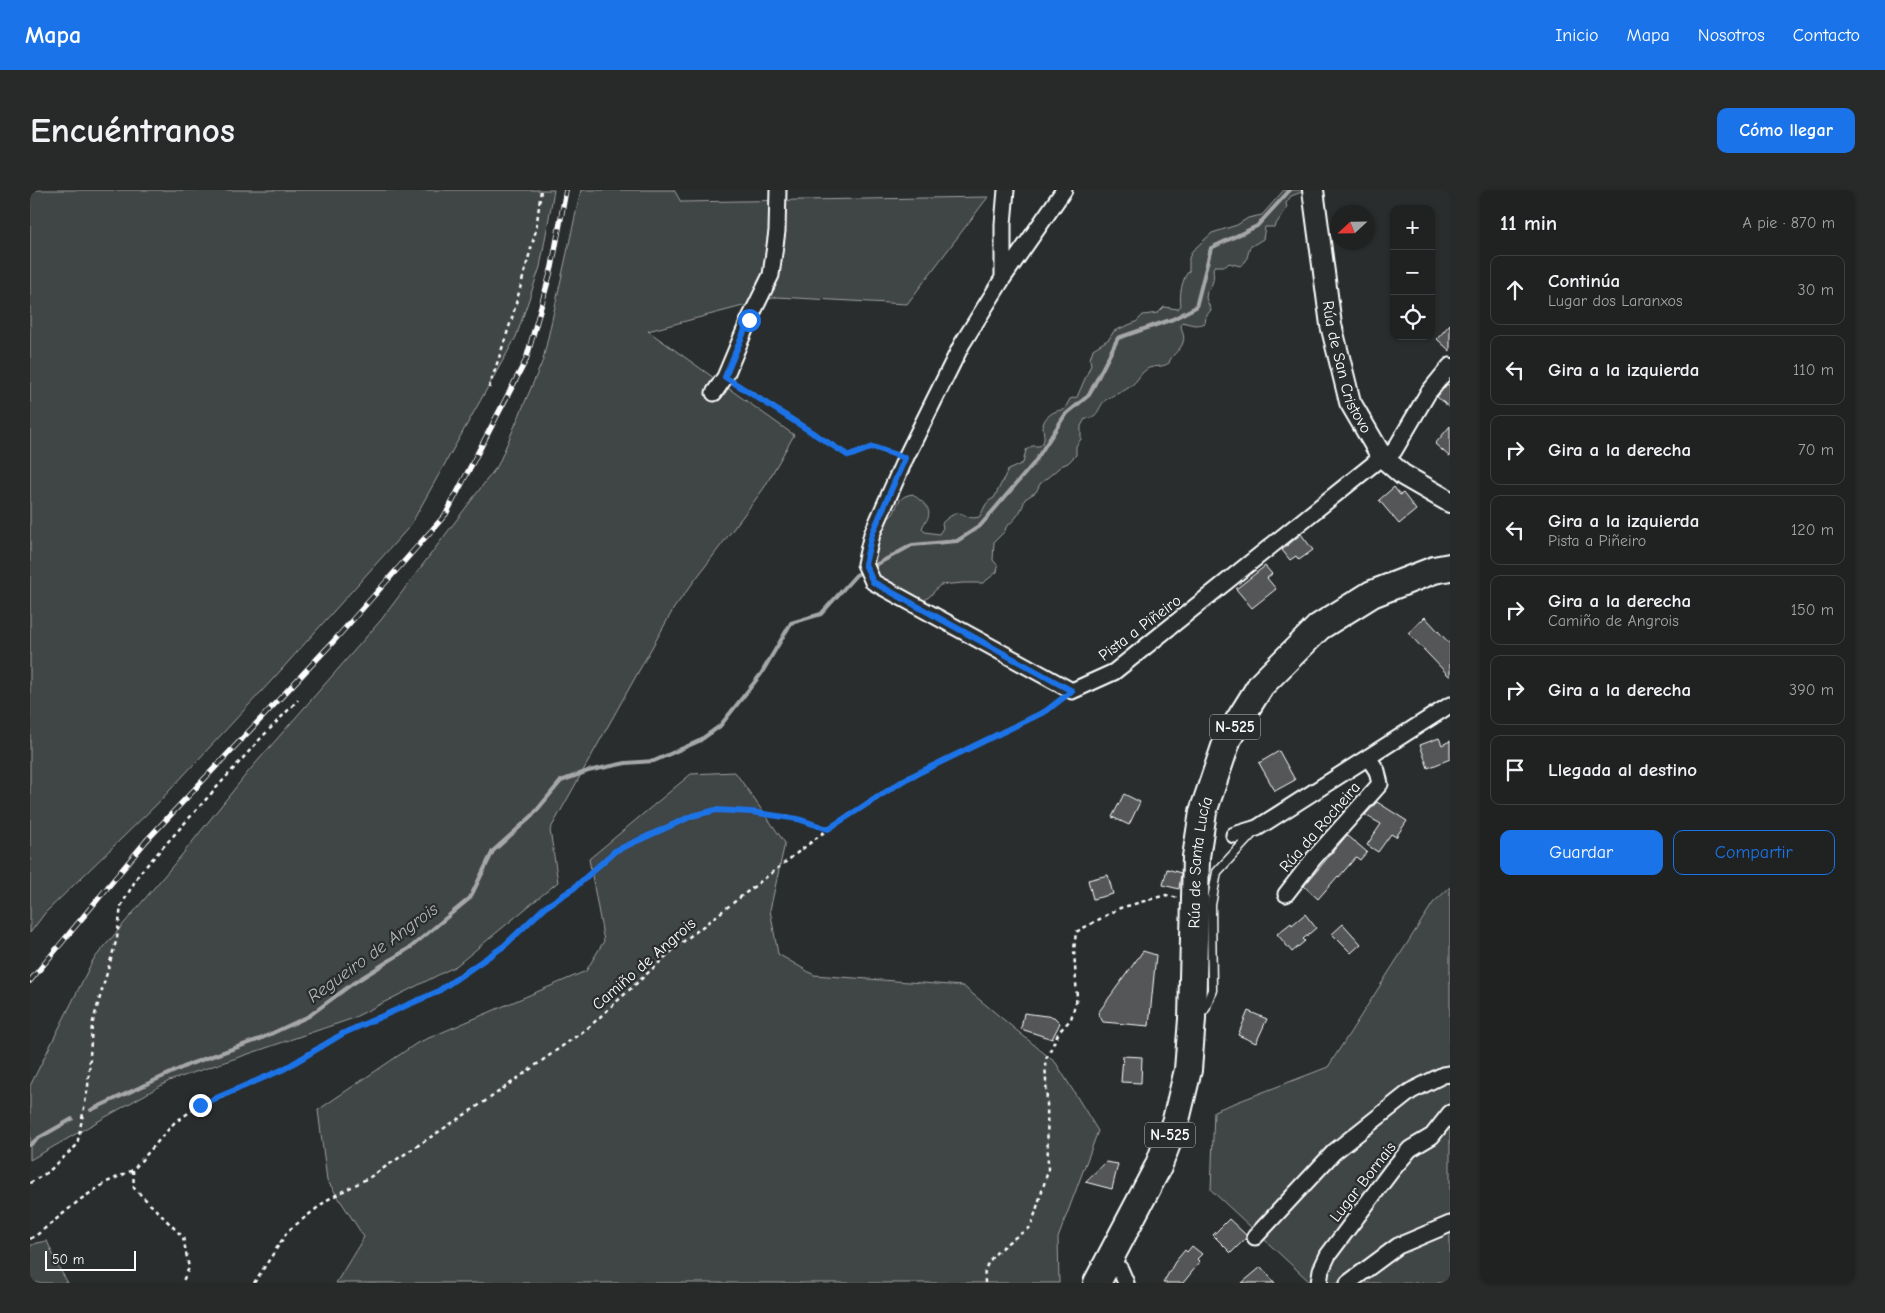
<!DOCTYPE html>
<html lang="es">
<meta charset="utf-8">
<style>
:root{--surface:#202222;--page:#282a2a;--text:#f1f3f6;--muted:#a2a4a5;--line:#3d3f40;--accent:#1a73e8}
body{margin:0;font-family:"Comic Neue",sans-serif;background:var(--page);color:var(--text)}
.controls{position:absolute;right:15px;top:15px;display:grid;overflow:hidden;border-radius:10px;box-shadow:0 1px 4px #0004}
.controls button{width:45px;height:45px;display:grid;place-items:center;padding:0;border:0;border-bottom:1px solid var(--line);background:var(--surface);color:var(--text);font:25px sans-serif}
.compass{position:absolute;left:1300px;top:15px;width:45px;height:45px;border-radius:50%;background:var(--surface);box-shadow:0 1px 4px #0004;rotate:248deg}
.scale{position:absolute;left:15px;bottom:12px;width:91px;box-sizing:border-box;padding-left:5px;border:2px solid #fff;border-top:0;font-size:14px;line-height:18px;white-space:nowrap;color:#fff;-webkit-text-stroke:4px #2a2d2e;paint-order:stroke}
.stop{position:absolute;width:15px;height:15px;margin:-11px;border:4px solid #1a73e8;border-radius:50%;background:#fff}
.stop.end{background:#1a73e8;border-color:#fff;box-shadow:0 1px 5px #0008}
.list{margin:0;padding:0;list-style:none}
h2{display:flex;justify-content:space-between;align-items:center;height:65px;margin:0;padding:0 20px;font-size:21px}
h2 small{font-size:16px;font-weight:400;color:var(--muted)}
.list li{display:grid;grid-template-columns:32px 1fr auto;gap:15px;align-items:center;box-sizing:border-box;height:70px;margin:0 10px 10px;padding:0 10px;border:1px solid var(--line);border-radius:10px}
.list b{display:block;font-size:19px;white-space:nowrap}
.list p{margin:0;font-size:16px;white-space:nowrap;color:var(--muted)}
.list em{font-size:16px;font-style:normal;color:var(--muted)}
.actions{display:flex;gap:10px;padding:15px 20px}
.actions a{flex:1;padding:11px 0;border:1px solid var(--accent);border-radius:10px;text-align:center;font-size:18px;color:var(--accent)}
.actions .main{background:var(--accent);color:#fff}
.icon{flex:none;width:28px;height:28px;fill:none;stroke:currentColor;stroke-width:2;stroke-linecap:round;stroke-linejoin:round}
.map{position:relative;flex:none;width:1420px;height:1093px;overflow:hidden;border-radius:10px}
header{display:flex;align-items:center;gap:30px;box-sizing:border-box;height:70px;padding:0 25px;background:var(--accent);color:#fff}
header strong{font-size:24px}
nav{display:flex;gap:28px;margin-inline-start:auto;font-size:18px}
.intro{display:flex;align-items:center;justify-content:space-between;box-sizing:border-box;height:120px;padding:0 30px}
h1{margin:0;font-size:35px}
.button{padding:12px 22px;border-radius:10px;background:var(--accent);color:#fff;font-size:18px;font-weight:700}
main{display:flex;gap:30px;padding:0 30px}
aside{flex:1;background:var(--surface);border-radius:10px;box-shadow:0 1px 4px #0004}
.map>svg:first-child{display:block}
.green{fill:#414445;stroke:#a0a2a2}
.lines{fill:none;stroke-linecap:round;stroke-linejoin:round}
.stream{stroke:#a6a7a7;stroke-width:4}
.building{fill:#555758;stroke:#fff}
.lane-casing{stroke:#fff;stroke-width:11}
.street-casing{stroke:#fff;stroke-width:19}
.secondary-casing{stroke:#fff;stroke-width:24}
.highway-casing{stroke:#fff;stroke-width:30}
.path{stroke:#fff;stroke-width:2.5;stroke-dasharray:4 4;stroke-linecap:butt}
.lane{stroke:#2a2d2e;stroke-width:8}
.street{stroke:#2a2d2e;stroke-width:15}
.secondary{stroke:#2a2d2e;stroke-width:20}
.highway{stroke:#2a2d2e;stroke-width:26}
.rail-casing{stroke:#fff;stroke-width:5.5}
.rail{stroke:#2a2d2e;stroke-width:4;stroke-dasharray:11;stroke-linecap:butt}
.route{stroke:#1a73e8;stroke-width:6}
.labels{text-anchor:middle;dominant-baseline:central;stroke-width:4.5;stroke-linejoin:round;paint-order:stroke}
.shield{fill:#2a2d2e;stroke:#bfc0c0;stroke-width:1}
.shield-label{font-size:15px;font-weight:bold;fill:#fff}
.street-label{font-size:16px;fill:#fff;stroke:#2a2d2e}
.water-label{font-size:18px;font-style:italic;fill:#b4b6b6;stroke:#2a2d2e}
</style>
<header>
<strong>Mapa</strong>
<nav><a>Inicio</a><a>Mapa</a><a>Nosotros</a><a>Contacto</a></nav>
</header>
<div class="intro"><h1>Encuéntranos</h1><a class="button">Cómo llegar</a></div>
<main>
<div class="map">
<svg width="1420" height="1093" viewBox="0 0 1420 1093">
<rect width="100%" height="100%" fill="#2a2d2e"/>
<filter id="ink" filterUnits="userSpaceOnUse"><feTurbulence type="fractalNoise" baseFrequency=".02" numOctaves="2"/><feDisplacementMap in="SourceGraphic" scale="10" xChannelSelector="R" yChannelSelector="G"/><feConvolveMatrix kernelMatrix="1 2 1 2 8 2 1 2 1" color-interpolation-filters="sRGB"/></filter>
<g filter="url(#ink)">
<!-- green -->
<path class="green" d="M 0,0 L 524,0 L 510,77 L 486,147 L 380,336 L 243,489 L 127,614 L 15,723 L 0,743 Z
M 551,0 L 644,0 L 651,12 L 958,7 L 877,114 L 747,107 L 618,141 L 764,245 L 734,298 L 644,418 L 520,640 L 528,692 L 426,776 L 321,829 L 139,891 L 0,970 L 0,896 L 63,770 L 151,666 L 218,582 L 351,430 L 468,275 L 513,170 Z
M 1254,0 L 1273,0 L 1272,2 L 1261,6 L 1256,13 L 1257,18 L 1244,37 L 1235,37 L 1233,49 L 1220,57 L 1216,71 L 1210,76 L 1199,73 L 1196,76 L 1185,76 L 1183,78 C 1184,88 1184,94 1177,101 L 1176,108 L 1181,120 L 1176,126 L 1175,133 C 1166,137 1161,134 1152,132 C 1149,139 1156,145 1153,152 C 1151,161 1141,164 1139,173 C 1132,178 1124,175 1117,179 C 1110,183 1108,191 1101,196 C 1094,202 1084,204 1077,209 C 1067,216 1071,227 1055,229 L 1051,236 L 1051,249 L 1046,256 L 1046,265 L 1038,273 L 1031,276 L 1010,294 L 1006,302 L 995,309 C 992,321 986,329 976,337 L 975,341 L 964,352 L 963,370 L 968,376 L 967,382 L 953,393 L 933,393 L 910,395 L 900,406 L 895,410 L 894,417 L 851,393 L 837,373 L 853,330 C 872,326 860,307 883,304 C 889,311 902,315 898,328 C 896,332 893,334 892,339 L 895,342 L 909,344 L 913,338 L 912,333 C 934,312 932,332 949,327 C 955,319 954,312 964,308 L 978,280 L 993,273 L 996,260 L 1002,256 L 1010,256 C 1017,249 1013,245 1013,236 C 1013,227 1026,219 1034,220 L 1040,209 L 1047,207 L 1061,175 L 1060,169 L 1063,159 L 1079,149 L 1084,141 L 1106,132 L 1113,125 L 1128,123 L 1134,117 L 1148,119 L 1151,115 C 1149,106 1152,88 1159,81 L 1159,68 L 1162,61 L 1182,43 L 1207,35 L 1218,28 L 1232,25 Z
M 705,582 L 755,653 L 740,720 L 748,764 L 784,785 L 933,796 L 1026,873 L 1068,941 L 1028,1048 L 1029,1093 L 306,1093 L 334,1047 L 297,990 L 288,920 L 387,853 L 556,781 L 574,751 L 559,669 L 661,584 Z
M 1420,697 L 1420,1093 L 1281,1093 L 1181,1000 L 1184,921 L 1298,877 L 1403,713 Z
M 17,1051 L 29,1078 L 38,1093 L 0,1093 L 0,1056 L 6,1053 Z"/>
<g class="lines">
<!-- stream -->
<path class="stream" d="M 840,378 L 882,355 L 927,351 L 950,336 L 1004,273 L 1035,225 L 1059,205 L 1088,148 L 1143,129 L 1166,117 L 1181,58 L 1227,36 L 1260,0
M 61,920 L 160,874 L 230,849 L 279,826 L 322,794 L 381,757 L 440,708 L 463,661 L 502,626 L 531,591 L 558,581 L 596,573 L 624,571 L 669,551 L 690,536 L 731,484 L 761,433 L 791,424 L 826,385 L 834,381
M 0,955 L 7,949 L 42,929"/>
</g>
<!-- building -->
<path class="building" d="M 1420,134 L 1420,161 L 1407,149 Z
M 1417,194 L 1420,196 L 1420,218 L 1407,207 Z
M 1420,236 L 1420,267 L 1405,254 Z
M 1364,297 L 1370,305 L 1373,303 L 1386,320 L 1369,334 L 1349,310 Z
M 1271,344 L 1283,360 L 1269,370 L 1266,366 L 1260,370 L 1252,360 Z
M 1235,376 L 1242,384 L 1237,388 L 1246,399 L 1222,418 L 1206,399 Z
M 1395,427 L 1420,454 L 1420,487 L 1378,443 Z
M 1409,548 L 1412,555 L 1420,551 L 1420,569 L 1398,578 L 1390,555 Z
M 1249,561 L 1265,590 L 1245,601 L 1229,573 Z
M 1094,604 L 1110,612 L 1099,635 L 1082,627 Z
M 1347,612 L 1377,631 L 1366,647 L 1361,644 L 1348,662 L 1337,655 L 1351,634 L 1335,625 Z
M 1317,645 L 1337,662 L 1330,670 L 1326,667 L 1309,687 L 1308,686 L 1288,709 L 1274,696 Z
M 1137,679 L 1151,683 L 1149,699 L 1133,695 Z
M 1078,685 L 1083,704 L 1063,709 L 1058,690 Z
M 1275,724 L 1286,738 L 1273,749 L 1275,751 L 1262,762 L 1247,744 L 1261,733 L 1262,735 Z
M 1313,734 L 1331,754 L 1321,763 L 1302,744 Z
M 1113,761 L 1126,765 L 1119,836 L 1073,832 L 1068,823 Z
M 1218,821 L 1237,829 L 1226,853 L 1208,845 Z
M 994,823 L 1024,827 L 1030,833 L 1022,849 L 991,839 Z
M 1093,866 L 1112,867 L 1111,893 L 1091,892 Z
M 1076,972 L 1088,974 L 1082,999 L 1055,992 Z
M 1199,1029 L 1216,1045 L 1216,1048 L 1201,1063 L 1183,1045 Z
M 1162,1056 L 1172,1064 L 1167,1069 L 1170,1072 L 1153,1093 L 1133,1093 L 1145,1072 L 1155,1060 L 1157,1062 Z
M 1231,1077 L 1245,1093 L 1212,1093 Z"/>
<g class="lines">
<!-- lane casing -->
<g class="lane-casing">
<path id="lane" d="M 1175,819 L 1182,800 L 1181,715 L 1187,682 L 1224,642"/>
</g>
<!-- street casing -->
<g class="street-casing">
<path id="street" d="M 1034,0 L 973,88 L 932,154 L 875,269 L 842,344 L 835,374 L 843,392 L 1042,501 L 1084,482 L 1352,267 L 1364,261 L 1398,203 L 1420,176
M 973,88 L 973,34 L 976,0
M 684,203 L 695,187 L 719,130 L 741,85 L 747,41 L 748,0
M 1204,645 L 1227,638 L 1420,515
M 1256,704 L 1284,668 L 1350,594 L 1347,581 L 1338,567
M 1225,1047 L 1304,962 L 1381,901 L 1413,885 L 1420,884
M 1090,1079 L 1096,1093
M 1289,1093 L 1291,1080 L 1298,1065 L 1362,980 L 1380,959 L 1402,946 L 1420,923
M 1318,1093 L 1368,1056 L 1420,1034"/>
</g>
<!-- secondary casing -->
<g class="secondary-casing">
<g id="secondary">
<path id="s1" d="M 1283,0 L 1301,135 L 1320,212 L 1352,267 L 1373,285 L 1420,312"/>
</g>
</g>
<!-- highway casing -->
<g class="highway-casing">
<g id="highway">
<path id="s2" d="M 1067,1093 L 1128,977 L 1146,930 L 1158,880 L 1162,829 L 1166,667 L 1173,622 L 1198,548 L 1231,495 L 1289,437 L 1342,404 L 1404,380 L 1420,377"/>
</g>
</g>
<!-- path -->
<path class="path" d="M 707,194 L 819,266 L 843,257 L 863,264
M 459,198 L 482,128 L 506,40 L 511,0
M 103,980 L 104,998 L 153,1047 L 159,1078 L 152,1093
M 0,993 L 18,982 L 47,955 L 58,897 L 62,835 L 87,748 L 91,716 L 109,684 L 231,548 L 268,510
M 0,1049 L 8,1044 L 51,1009 L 77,992 L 103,980 L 144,933 L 170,915 L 254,879 L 313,843 L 407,802 L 474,756 L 514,718 L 544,698 L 585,661 L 662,626 L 687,620 L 721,622 L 768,629 L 798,639
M 224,1093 L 258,1041 L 297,1010 L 340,987 L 460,908 L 559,837 L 645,758 L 798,639 L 876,589 L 1016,521 L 1031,509
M 955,1093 C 955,1089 954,1084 955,1081 C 959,1063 987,1046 1001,1037 L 1018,981 L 1017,911 L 1015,871 L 1029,842 L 1041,829 L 1047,808 L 1044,760 L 1046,742 L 1090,718 L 1136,705 L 1148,708"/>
<!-- lane -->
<use href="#lane" class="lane"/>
<!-- street -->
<use href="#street" class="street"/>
<!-- secondary -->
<use href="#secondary" class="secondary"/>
<!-- highway -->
<use href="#highway" class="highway"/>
<!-- rail casing -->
<g class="rail-casing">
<path id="rail" d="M 0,791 L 116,651 L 302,453 L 416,324 L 496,170 L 522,77 L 536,0"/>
</g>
<!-- rail -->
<use href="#rail" class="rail"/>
</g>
</g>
<g class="lines" filter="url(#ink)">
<!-- route -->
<path class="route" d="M 170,915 L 254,879 L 314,843 L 407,802 L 474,756 L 514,718 L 544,698 L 585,661 L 662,626 L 686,620 L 721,622 L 768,629 L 798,639 L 876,589 L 1016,521 L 1042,501 L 843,392 L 835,374 L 842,344 L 875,268 L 843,257 L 819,266 L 695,187 L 719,130"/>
</g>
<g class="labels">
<!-- shield labels -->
<g class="shield">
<rect x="1180" y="524.5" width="50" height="25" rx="4"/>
<rect x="1115" y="932.5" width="50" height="25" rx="4"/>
</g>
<g class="shield-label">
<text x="1205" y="537">N-525</text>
<text x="1140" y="945">N-525</text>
</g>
<!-- street labels -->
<g class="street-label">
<text stroke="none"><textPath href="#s1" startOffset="181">Rúa de San Cristovo</textPath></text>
<text transform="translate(1110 438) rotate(-37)">Pista a Piñeiro</text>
<text transform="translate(1290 637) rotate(-49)">Rúa da Rocheira</text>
<text stroke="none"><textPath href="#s2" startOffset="441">Rúa de Santa Lucía</textPath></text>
<text transform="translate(614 774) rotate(-41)">Camiño de Angrois</text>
<text transform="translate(1333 992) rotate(-52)">Lugar Bornais</text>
</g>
<!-- water labels -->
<g class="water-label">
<text transform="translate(343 763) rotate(-36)">Regueiro de Angrois</text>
</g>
</g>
</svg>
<div class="controls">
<button>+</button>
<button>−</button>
<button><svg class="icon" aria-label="locate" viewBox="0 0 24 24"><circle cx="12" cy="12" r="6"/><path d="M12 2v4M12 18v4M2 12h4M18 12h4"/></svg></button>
</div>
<svg class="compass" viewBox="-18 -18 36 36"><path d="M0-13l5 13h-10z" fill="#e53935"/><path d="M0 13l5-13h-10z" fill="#a2a4a5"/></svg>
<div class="scale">50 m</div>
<div class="stop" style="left:719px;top:130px"></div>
<div class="stop end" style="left:170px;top:915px"></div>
</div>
<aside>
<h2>11 min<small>A pie · 870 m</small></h2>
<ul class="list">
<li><svg class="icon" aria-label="ahead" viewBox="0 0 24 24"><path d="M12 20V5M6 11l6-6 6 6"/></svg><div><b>Continúa</b><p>Lugar dos Laranxos</p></div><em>30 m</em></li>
<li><svg class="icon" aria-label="left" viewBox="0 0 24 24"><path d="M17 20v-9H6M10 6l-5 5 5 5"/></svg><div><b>Gira a la izquierda</b></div><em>110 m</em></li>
<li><svg class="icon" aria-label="right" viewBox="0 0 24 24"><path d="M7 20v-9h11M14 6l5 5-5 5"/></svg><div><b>Gira a la derecha</b></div><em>70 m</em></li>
<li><svg class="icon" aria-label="left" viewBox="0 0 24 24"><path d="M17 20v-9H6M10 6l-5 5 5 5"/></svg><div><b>Gira a la izquierda</b><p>Pista a Piñeiro</p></div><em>120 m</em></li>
<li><svg class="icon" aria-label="right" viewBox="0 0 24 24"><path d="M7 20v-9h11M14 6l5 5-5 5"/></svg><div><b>Gira a la derecha</b><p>Camiño de Angrois</p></div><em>150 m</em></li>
<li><svg class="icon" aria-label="right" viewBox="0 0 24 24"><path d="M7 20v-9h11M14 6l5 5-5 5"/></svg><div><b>Gira a la derecha</b></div><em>390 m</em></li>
<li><svg class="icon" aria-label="arrive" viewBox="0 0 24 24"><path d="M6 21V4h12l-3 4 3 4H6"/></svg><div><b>Llegada al destino</b></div></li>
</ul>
<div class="actions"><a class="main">Guardar</a><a>Compartir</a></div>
</aside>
</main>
